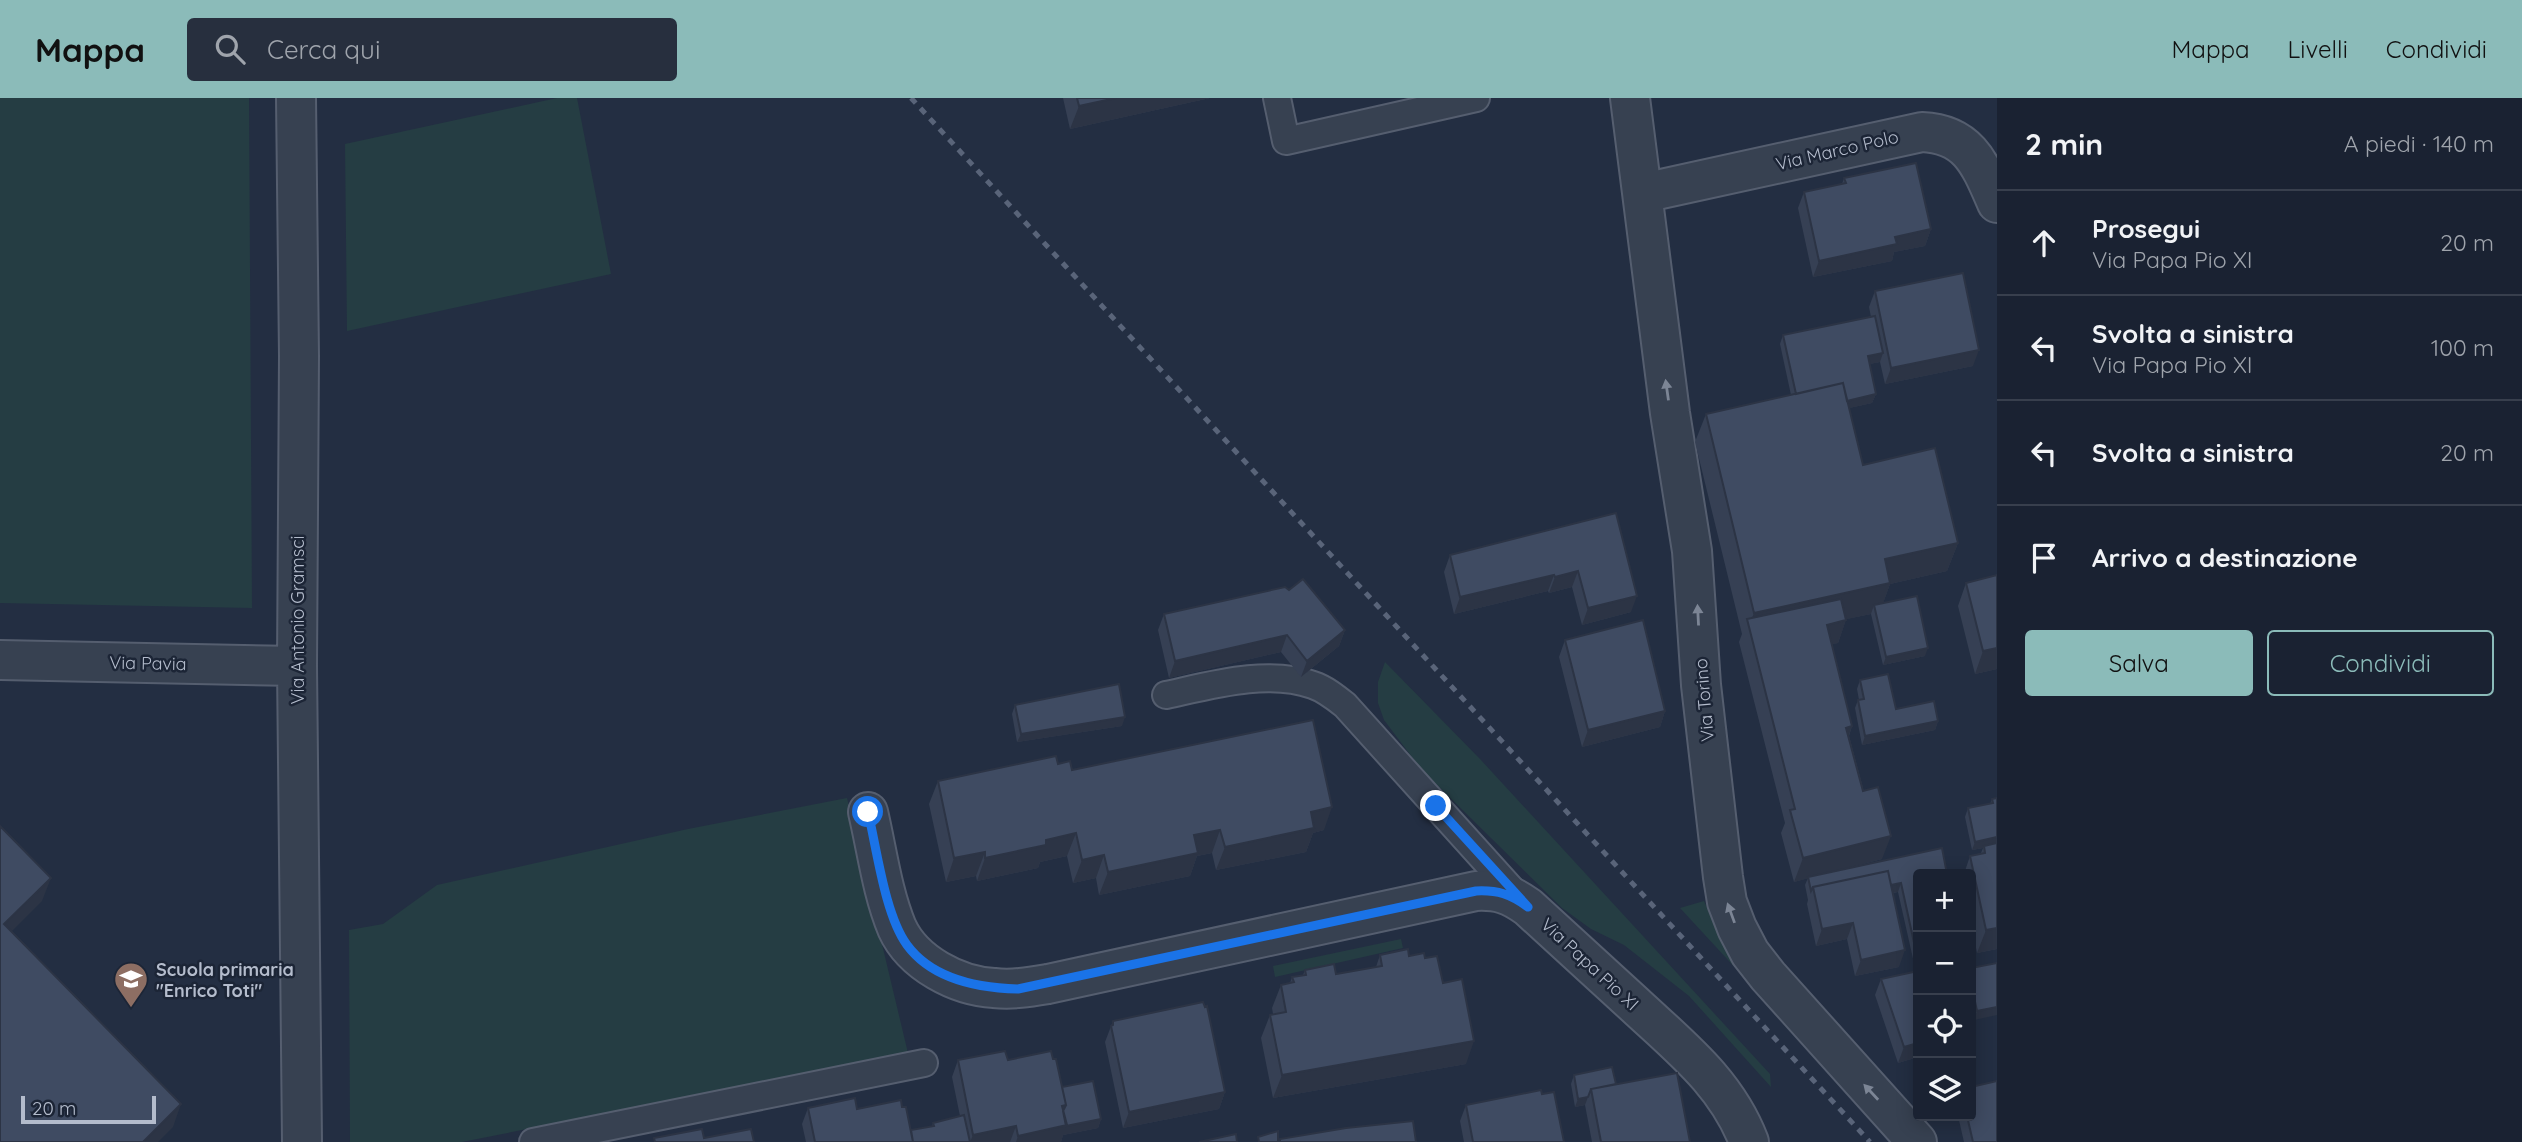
<!DOCTYPE html>
<html lang="it">
<meta charset="utf-8">
<style>
:root{--surface:#1a2232;--page:#272f3e;--text:#f1f3f6;--muted:#9fa4ac;--line:#383f4d;--accent:#8bbbb9}
body{margin:0;font-family:Quicksand,sans-serif;background:var(--page);color:var(--text)}
.controls{position:absolute;right:21px;bottom:21px;display:grid;overflow:hidden;border-radius:7px;box-shadow:0 4px 18px #0003}
.controls button{width:63px;height:63px;display:grid;place-items:center;padding:0;border:0;border-bottom:2px solid var(--line);background:var(--surface);color:var(--text);font:35px sans-serif}
.scale{position:absolute;left:21px;bottom:18px;width:135px;box-sizing:border-box;padding-left:7px;border:4px solid #b4bccc;border-top:0;font-size:19px;line-height:24px;white-space:nowrap;color:#b4bccc;-webkit-text-stroke:5px #1c2536;paint-order:stroke}
.stop{position:absolute;width:21px;height:21px;margin:-16px;border:5px solid #1a73e8;border-radius:50%;background:#fff}
.stop.end{background:#1a73e8;border-color:#fff;box-shadow:0 2px 7px #0008}
.list{margin:0;padding:0;list-style:none}
h2{display:flex;justify-content:space-between;align-items:center;height:91px;margin:0;padding:0 28px;font-size:30px}
h2 small{font-size:23px;font-weight:400;color:var(--muted)}
.list li{display:grid;grid-template-columns:46px 1fr auto;gap:21px;align-items:center;box-sizing:border-box;height:105px;padding:0 28px;border-top:2px solid var(--line)}
.list b{display:block;font-size:26px;white-space:nowrap}
.list p{margin:0;font-size:23px;white-space:nowrap;color:var(--muted)}
.list em{font-size:23px;font-style:normal;color:var(--muted)}
.actions{display:flex;gap:14px;padding:21px 28px}
.actions a{flex:1;padding:16px 0;border:2px solid var(--accent);border-radius:7px;text-align:center;font-size:24px;color:var(--accent)}
.actions .main{background:var(--accent);color:#111}
.icon{flex:none;width:38px;height:38px;fill:none;stroke:currentColor;stroke-width:2;stroke-linecap:round;stroke-linejoin:round}
.map{position:relative;flex:none;width:1997px;height:1044px;overflow:hidden}
header{display:flex;align-items:center;gap:42px;box-sizing:border-box;height:98px;padding:0 35px;background:var(--accent);color:#111}
header strong{font-size:33px}
nav{display:flex;gap:38px;margin-inline-start:auto;font-size:24px}
.search{width:490px;height:63px;background:var(--page);display:flex;align-items:center;gap:18px;box-sizing:border-box;padding:0 24px;border-radius:7px;color:var(--muted);font-size:26px}
main{display:flex}
aside{flex:1;background:var(--surface)}
.map>svg:first-child{display:block}
.green{fill:#253d43}
.lines{fill:none;stroke-linecap:round;stroke-linejoin:round}
.service-casing{stroke:#555e6f;stroke-width:30}
.minor-casing{stroke:#555e6f;stroke-width:42}
.service{stroke:#374151;stroke-width:26}
.minor{stroke:#374151;stroke-width:38}
.rail{stroke:#596479;stroke-width:5;stroke-dasharray:7 7;stroke-linecap:butt}
.wall{fill:#364054}
.shaded-wall{fill:#2c3445}
.building{fill:#3f4b62;stroke:#2c3445;stroke-width:2}
.oneway{fill:#7c8595}
.route{stroke:#1a73e8;stroke-width:9}
.labels{text-anchor:middle;dominant-baseline:central;stroke-width:5;stroke-linejoin:round;paint-order:stroke}
.street-label{font-size:18px;fill:#b4bccc;stroke:#1c2536}
.poi-label{font-size:18px;font-weight:bold;fill:#b4bccc;stroke:#1c2536;text-anchor:start}
</style>
<header>
<strong>Mappa</strong>
<div class="search"><svg class="icon" aria-label="search" viewBox="0 0 24 24"><circle cx="10" cy="10" r="6"/><path d="M15 15l6 6"/></svg>Cerca qui</div>
<nav><a>Mappa</a><a>Livelli</a><a>Condividi</a></nav>
</header>
<main>
<div class="map">
<svg width="1997" height="1044" viewBox="0 0 1997 1044">
<rect width="100%" height="100%" fill="#232e42"/>
<!-- green -->
<path class="green" d="M 0,0 L 249,0 L 252,510 L 0,505 Z
M 557,0 L 577,0 L 611,176 L 347,233 L 345,46 Z
M 1385,564 L 1480,661 L 1770,976 L 1771,989 L 1689,898 L 1624,847 L 1591,831 L 1562,810 L 1421,671 L 1384,622 L 1378,605 L 1378,584 Z
M 847,700 L 908,955 L 462,1044 L 350,1044 L 349,832 L 383,826 L 437,787 L 688,731 Z
M 1704,803 L 1719,835 L 1896,1044 L 1680,810 Z
M 1401,841 L 1403,850 L 1275,879 L 1273,868 Z"/>
<g class="lines">
<!-- service casing -->
<g class="service-casing">
<path id="service" d="M 1277,0 L 1286,43 L 1476,0
M 1166,597 C 1212,587 1267,571 1313,587 C 1325,591 1335,599 1345,607 L 1519,800
M 533,1044 L 924,965"/>
</g>
<!-- minor casing -->
<g class="minor-casing">
<path id="minor" d="M 296,0 L 299,258 L 297,568 L 302,1044
M 1630,0 L 1670,315 L 1692,453 L 1701,587 L 1723,779 L 1727,804 L 1737,830 L 1750,855 L 1768,878 L 1917,1044
M 1643,95 L 1922,34 C 1969,36 1980,66 1997,105
M 0,562 L 297,568
M 868,714 C 877,752 882,794 897,830 C 913,865 957,888 994,890 C 1013,892 1030,889 1048,886 L 1476,793 C 1498,792 1510,796 1528,809 C 1563,841 1599,874 1634,906 C 1680,949 1726,984 1749,1044"/>
</g>
<!-- service -->
<use href="#service" class="service"/>
<!-- minor -->
<use href="#minor" class="minor"/>
<!-- rail -->
<path class="rail" d="M 911,0 L 1870,1044"/>
</g>
<!-- wall -->
<path class="wall" d="M 1063,0 L 1210,0 L 1070,31 Z
M 1844,80 L 1931,131 L 1925,148 L 1894,154 L 1892,163 L 1813,179 L 1798,110 L 1804,94 L 1842,86 Z
M 1875,193 L 1973,268 L 1885,286 L 1880,264 L 1869,266 L 1876,296 L 1872,305 L 1849,310 L 1863,367 L 1958,445 L 1947,473 L 1890,486 L 1883,505 L 1925,558 L 1883,567 L 1871,516 L 1846,521 L 1838,545 L 1832,546 L 1852,628 L 1849,638 L 1882,761 L 1837,773 L 1918,776 L 1918,959 L 1898,965 L 1875,897 L 1881,881 L 1916,874 L 1898,794 L 1893,795 L 1899,869 L 1855,878 L 1847,841 L 1816,848 L 1807,806 L 1808,802 L 1805,787 L 1808,780 L 1794,784 L 1781,735 L 1785,725 L 1739,544 L 1742,536 L 1695,344 L 1706,316 L 1791,297 L 1780,246 L 1783,237 L 1871,219 L 1869,209 Z
M 1616,415 L 1631,514 L 1582,527 L 1572,489 L 1549,495 L 1548,493 L 1454,516 L 1444,474 L 1450,457 Z
M 1966,485 L 1997,571 L 1975,576 L 1958,508 Z
M 1289,492 L 1345,532 L 1339,548 L 1301,579 L 1281,554 L 1169,580 L 1158,532 L 1164,516 Z
M 1565,542 L 1665,613 L 1660,629 L 1582,649 L 1559,559 Z
M 1860,582 L 1896,611 L 1938,623 L 1935,632 L 1862,647 L 1855,610 L 1858,602 L 1859,602 L 1857,591 Z
M 1015,607 L 1122,628 L 1017,644 L 1012,616 Z
M 1058,666 L 1072,672 L 1324,732 L 1313,735 L 1306,754 L 1216,772 L 1212,755 L 1197,758 L 1190,778 L 1099,797 L 1096,780 L 1073,785 L 1067,758 L 1040,764 L 1038,770 L 977,783 L 976,778 L 946,784 L 929,706 L 938,683 Z
M 1997,700 L 1997,851 L 1977,855 L 1971,824 L 1971,776 L 1964,776 L 1970,758 L 1981,755 L 1983,750 L 1972,752 L 1965,719 L 1968,710 L 1990,706 L 1992,701 Z
M 1380,857 L 1409,858 L 1425,860 L 1443,885 L 1466,966 L 1273,1000 L 1261,940 L 1270,917 L 1273,916 L 1272,910 L 1281,887 L 1290,885 L 1292,879 L 1303,877 L 1305,872 L 1336,876 L 1376,869 Z
M 1997,865 L 1974,922 L 1971,907 L 1971,870 Z
M 1113,923 L 1225,994 L 1219,1011 L 1123,1030 L 1105,944 Z
M 1053,961 L 1062,989 L 1101,1021 L 1098,1030 L 1063,1037 L 1061,1044 L 806,1044 L 802,1026 L 808,1010 L 857,1011 L 911,1032 L 932,1028 L 933,1025 L 960,1018 L 952,979 L 958,962 Z
M 1574,977 L 1616,986 L 1690,1044 L 1592,1044 L 1585,1007 L 1575,1009 L 1571,986 Z
M 1542,996 L 1564,1044 L 1464,1044 L 1460,1023 L 1466,1007 Z
M 1958,1018 L 1971,1018 L 1997,1044 L 1964,1044 Z"/>
<!-- shaded-wall -->
<path class="shaded-wall" d="M 1116,0 L 1210,0 L 1070,31 L 1079,8 Z
M 1931,131 L 1925,148 L 1894,154 L 1892,163 L 1813,179 L 1819,163 L 1895,139 Z
M 1979,252 L 1973,268 L 1885,286 L 1891,270 Z
M 1883,255 L 1880,264 L 1865,267 L 1868,258 Z
M 1876,296 L 1872,305 L 1796,322 L 1799,313 Z
M 1958,445 L 1947,473 L 1890,486 L 1880,514 L 1874,507 L 1871,516 L 1753,541 L 1749,527 L 1754,515 L 1885,461 Z
M 1578,473 L 1572,489 L 1549,495 L 1555,479 Z
M 1554,477 L 1548,493 L 1454,516 L 1460,499 Z
M 1637,498 L 1631,514 L 1582,527 L 1588,510 Z
M 1846,522 L 1838,545 L 1818,550 L 1827,527 Z
M 1345,532 L 1339,548 L 1301,579 L 1307,563 Z
M 1287,537 L 1281,554 L 1169,580 L 1175,563 Z
M 1928,550 L 1925,558 L 1883,567 L 1886,559 Z
M 1997,550 L 1997,571 L 1975,576 L 1983,553 Z
M 1665,613 L 1660,629 L 1582,649 L 1588,632 Z
M 1125,619 L 1122,628 L 1017,644 L 1021,636 Z
M 1938,623 L 1935,632 L 1862,647 L 1865,638 Z
M 1852,628 L 1844,652 L 1846,630 Z
M 1332,709 L 1324,732 L 1313,735 L 1306,754 L 1216,772 L 1225,749 L 1311,714 Z
M 1220,732 L 1212,755 L 1197,758 L 1190,778 L 1099,797 L 1108,774 L 1194,737 Z
M 1076,735 L 1067,758 L 1040,764 L 1038,770 L 977,783 L 985,760 L 1046,742 Z
M 1891,738 L 1882,761 L 1794,784 L 1803,760 Z
M 1997,739 L 1997,747 L 1984,748 L 1983,750 L 1972,752 L 1975,744 Z
M 985,754 L 976,778 L 946,784 L 954,760 Z
M 1104,757 L 1096,780 L 1073,785 L 1082,762 Z
M 51,780 L 42,803 L 0,845 L 4,826 Z
M 1901,785 L 1898,794 L 1884,796 L 1887,788 Z
M 1853,825 L 1847,841 L 1816,848 L 1822,831 Z
M 1997,830 L 1997,851 L 1977,855 L 1986,832 Z
M 1905,852 L 1899,869 L 1855,878 L 1861,862 Z
M 1997,909 L 1997,917 L 1974,922 L 1977,913 Z
M 1474,943 L 1466,966 L 1273,1000 L 1282,977 Z
M 1918,945 L 1918,959 L 1898,965 L 1904,949 Z
M 1225,994 L 1219,1011 L 1123,1030 L 1129,1014 Z
M 1588,999 L 1585,1007 L 1575,1009 L 1578,1001 Z
M 181,1006 L 173,1029 L 158,1044 L 143,1044 Z
M 1101,1021 L 1098,1030 L 1063,1037 L 1061,1044 L 1016,1044 L 1018,1038 L 1067,1027 Z
M 1016,1028 L 1010,1044 L 970,1044 L 973,1037 Z"/>
<!-- building -->
<path class="building" d="M 1077,0 L 1116,0 L 1079,8 Z
M 1916,65 L 1931,131 L 1895,139 L 1897,146 L 1819,163 L 1804,94 L 1846,85 L 1844,80 Z
M 1963,175 L 1979,252 L 1891,270 L 1875,193 Z
M 1875,218 L 1883,255 L 1868,258 L 1876,296 L 1847,303 L 1843,285 L 1796,296 L 1783,237 Z
M 1843,285 L 1863,367 L 1935,350 L 1958,445 L 1885,461 L 1890,485 L 1754,515 L 1706,316 Z
M 1616,415 L 1637,498 L 1588,510 L 1578,473 L 1555,479 L 1554,477 L 1460,499 L 1450,457 Z
M 1997,477 L 1997,550 L 1983,553 L 1966,485 Z
M 1303,481 L 1345,532 L 1307,563 L 1287,537 L 1175,563 L 1164,516 L 1285,489 L 1289,492 Z
M 1917,498 L 1928,550 L 1886,559 L 1874,507 Z
M 1841,501 L 1846,522 L 1827,527 L 1852,628 L 1846,630 L 1863,693 L 1878,689 L 1891,738 L 1803,760 L 1790,712 L 1795,711 L 1747,521 Z
M 1643,522 L 1665,613 L 1588,632 L 1565,542 Z
M 1888,576 L 1896,611 L 1934,603 L 1938,623 L 1865,638 L 1858,602 L 1864,601 L 1860,582 Z
M 1119,586 L 1125,619 L 1021,636 L 1015,607 Z
M 1313,622 L 1332,709 L 1311,714 L 1314,730 L 1225,749 L 1220,732 L 1194,737 L 1198,755 L 1108,774 L 1104,757 L 1082,762 L 1076,735 L 1046,742 L 1046,747 L 985,760 L 985,754 L 954,760 L 938,683 L 1056,658 L 1058,666 L 1070,663 L 1072,672 Z
M 1997,700 L 1997,739 L 1975,744 L 1968,710 L 1993,705 L 1992,701 Z
M 0,728 L 51,780 L 4,826 L 181,1006 L 143,1044 L 0,1044 Z
M 1997,745 L 1997,830 L 1986,832 L 1970,758 L 1985,755 L 1984,748 Z
M 1942,750 L 1947,776 L 1918,776 L 1918,863 L 1901,785 L 1891,787 L 1888,773 L 1813,789 L 1811,793 L 1808,779 Z
M 1888,773 L 1905,852 L 1861,862 L 1853,825 L 1822,831 L 1813,789 Z
M 1408,851 L 1409,858 L 1424,855 L 1425,860 L 1437,858 L 1443,885 L 1462,881 L 1474,943 L 1282,977 L 1270,917 L 1286,914 L 1281,887 L 1294,884 L 1292,879 L 1306,877 L 1305,872 L 1334,866 L 1336,876 L 1382,868 L 1380,857 Z
M 1997,865 L 1997,909 L 1977,913 L 1971,885 L 1971,870 Z
M 1918,873 L 1918,945 L 1904,949 L 1881,881 Z
M 1203,904 L 1205,909 L 1207,908 L 1225,994 L 1129,1014 L 1111,928 L 1113,927 L 1113,923 Z
M 1005,953 L 1008,962 L 1051,953 L 1053,961 L 1056,961 L 1066,1007 L 1062,1008 L 1067,1027 L 1018,1038 L 1016,1028 L 973,1037 L 958,962 Z
M 1612,969 L 1616,986 L 1591,991 L 1588,999 L 1578,1001 L 1574,977 Z
M 1677,975 L 1690,1044 L 1601,1044 L 1591,991 Z
M 1093,983 L 1101,1021 L 1066,1028 L 1063,1013 L 1066,1007 L 1062,989 Z
M 1997,983 L 1997,1044 L 1973,1044 L 1967,1018 L 1971,1018 L 1971,989 Z
M 1541,992 L 1542,996 L 1554,994 L 1564,1044 L 1473,1044 L 1466,1007 Z
M 855,1000 L 857,1011 L 901,1002 L 902,1009 L 906,1009 L 913,1044 L 815,1044 L 808,1010 Z
M 964,1017 L 970,1044 L 913,1044 L 911,1032 L 934,1028 L 933,1025 Z
M 1413,1023 L 1416,1044 L 1280,1044 L 1280,1041 L 1346,1030 Z
M 702,1031 L 704,1040 L 751,1031 L 754,1044 L 655,1044 L 654,1040 Z
M 1278,1033 L 1278,1044 L 1259,1044 L 1258,1039 Z
M 1236,1036 L 1237,1044 L 1199,1044 Z"/>
<!-- one-way arrows -->
<defs><path id="oneway-solid" d="M-6-.8H1V-3.2L6.5 0L1 3.2V.8H-6Z" transform="scale(1.75)"/></defs>
<g class="oneway">
<use href="#oneway-solid" transform="translate(1667 292) rotate(-98)"/>
<use href="#oneway-solid" transform="translate(1698 517) rotate(-93)"/>
<use href="#oneway-solid" transform="translate(1731 815) rotate(-110)"/>
<use href="#oneway-solid" transform="translate(1871 994) rotate(-133)"/>
</g>
<g class="lines">
<!-- route -->
<path class="route" d="M 868,714 C 877,752 885,817 907,847 C 932,881 979,890 1018,891 L 1476,793 C 1498,792 1510,796 1528,809 L 1436,708"/>
</g>
<!-- icons -->
<defs>
<g id="school-pin" transform="scale(1.75)"><path d="M0 17L-7.5 6A9.5 9.5 0 1 1 7.5 6Z" fill="#8d6e63" stroke="#1c2536"/><path d="M0-5L7-2L0 1L-7-2ZM-4 1L0 2.5L4 1V4Q0 6-4 4Z" fill="#fff"/></g>
</defs>
<g fill-rule="evenodd">
<use href="#school-pin" x="131" y="881"/>
</g>
<g class="labels">
<!-- street labels -->
<g class="street-label">
<text transform="translate(1837 52) rotate(-13)">Via Marco Polo</text>
<text transform="translate(297 522) rotate(-90)">Via Antonio Gramsci</text>
<text transform="translate(148 565) rotate(1)">Via Pavia</text>
<text transform="translate(1704 602) rotate(-95)">Via Torino</text>
<text transform="translate(1590 866) rotate(43)">Via Papa Pio XI</text>
</g>
<!-- poi labels -->
<g class="poi-label">
<text x="156" y="871">Scuola primaria<tspan x="156" dy="21">"Enrico Toti"</tspan></text>
</g>
</g>
</svg>
<div class="controls">
<button>+</button>
<button>−</button>
<button><svg class="icon" aria-label="locate" viewBox="0 0 24 24"><circle cx="12" cy="12" r="6"/><path d="M12 2v4M12 18v4M2 12h4M18 12h4"/></svg></button>
<button><svg class="icon" aria-label="layers" viewBox="0 0 24 24"><path d="M12 4l9 5-9 5-9-5zM3 14l9 5 9-5"/></svg></button>
</div>
<div class="scale">20 m</div>
<div class="stop" style="left:868px;top:714px"></div>
<div class="stop end" style="left:1436px;top:708px"></div>
</div>
<aside>
<h2>2 min<small>A piedi · 140 m</small></h2>
<ul class="list">
<li><svg class="icon" aria-label="ahead" viewBox="0 0 24 24"><path d="M12 20V5M6 11l6-6 6 6"/></svg><div><b>Prosegui</b><p>Via Papa Pio XI</p></div><em>20 m</em></li>
<li><svg class="icon" aria-label="left" viewBox="0 0 24 24"><path d="M17 20v-9H6M10 6l-5 5 5 5"/></svg><div><b>Svolta a sinistra</b><p>Via Papa Pio XI</p></div><em>100 m</em></li>
<li><svg class="icon" aria-label="left" viewBox="0 0 24 24"><path d="M17 20v-9H6M10 6l-5 5 5 5"/></svg><div><b>Svolta a sinistra</b></div><em>20 m</em></li>
<li><svg class="icon" aria-label="arrive" viewBox="0 0 24 24"><path d="M6 21V4h12l-3 4 3 4H6"/></svg><div><b>Arrivo a destinazione</b></div></li>
</ul>
<div class="actions"><a class="main">Salva</a><a>Condividi</a></div>
</aside>
</main>
